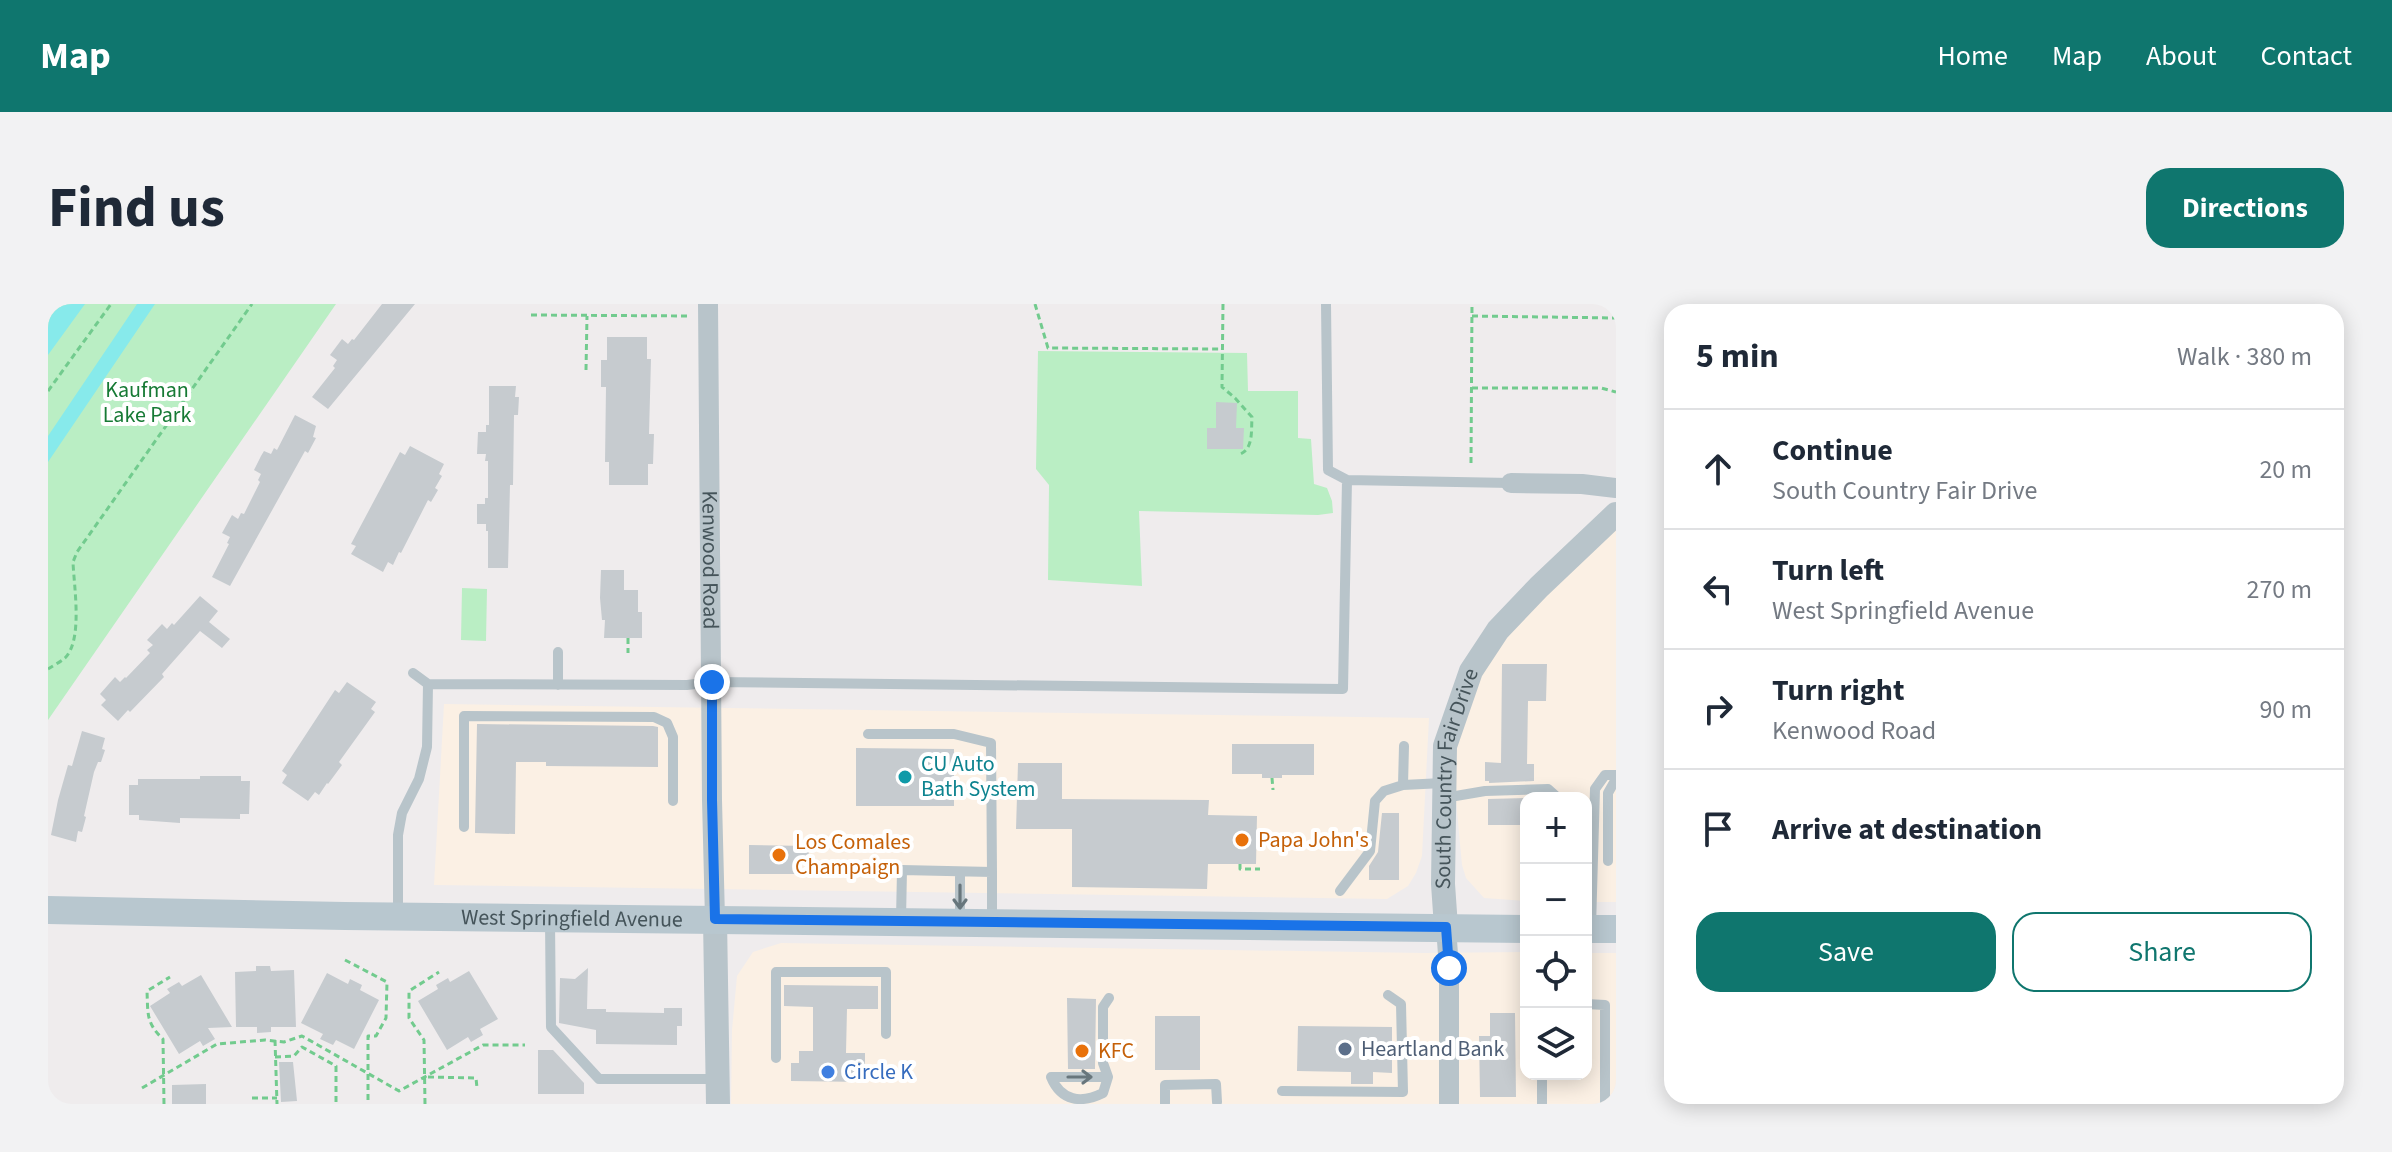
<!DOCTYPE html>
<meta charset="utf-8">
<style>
:root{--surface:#fff;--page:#f2f2f3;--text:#1f2937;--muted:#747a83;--line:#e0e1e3;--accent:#0f766e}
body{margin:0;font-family:"Source Sans 3",sans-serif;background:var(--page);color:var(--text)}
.controls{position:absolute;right:24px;bottom:24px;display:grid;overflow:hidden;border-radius:16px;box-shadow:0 4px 20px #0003}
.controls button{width:72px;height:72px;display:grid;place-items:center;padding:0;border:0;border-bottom:2px solid var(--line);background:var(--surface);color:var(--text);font:40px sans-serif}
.stop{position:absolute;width:24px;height:24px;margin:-18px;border:6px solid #1a73e8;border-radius:50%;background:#fff}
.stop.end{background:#1a73e8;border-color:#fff;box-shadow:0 2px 8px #0008}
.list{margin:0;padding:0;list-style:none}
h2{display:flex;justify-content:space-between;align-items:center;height:104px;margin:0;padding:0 32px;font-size:34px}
h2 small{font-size:26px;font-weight:400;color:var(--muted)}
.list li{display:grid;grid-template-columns:52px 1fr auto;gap:24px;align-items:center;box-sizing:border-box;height:120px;padding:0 32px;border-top:2px solid var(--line)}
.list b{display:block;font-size:30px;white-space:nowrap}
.list p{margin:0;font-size:26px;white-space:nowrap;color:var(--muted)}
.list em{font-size:26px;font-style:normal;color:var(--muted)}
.actions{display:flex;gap:16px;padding:24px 32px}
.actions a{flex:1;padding:18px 0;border:2px solid var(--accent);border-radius:24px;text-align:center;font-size:28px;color:var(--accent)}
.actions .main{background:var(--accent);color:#fff}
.icon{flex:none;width:44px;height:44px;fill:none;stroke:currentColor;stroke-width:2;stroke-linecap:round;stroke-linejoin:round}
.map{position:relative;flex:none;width:1568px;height:800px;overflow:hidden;border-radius:24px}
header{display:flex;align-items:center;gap:48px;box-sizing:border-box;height:112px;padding:0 40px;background:var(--accent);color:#fff}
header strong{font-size:38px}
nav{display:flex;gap:44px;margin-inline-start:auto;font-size:28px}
.intro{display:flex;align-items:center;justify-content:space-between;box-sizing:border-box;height:192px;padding:0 48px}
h1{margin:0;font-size:56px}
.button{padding:20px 36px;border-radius:24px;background:var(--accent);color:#fff;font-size:28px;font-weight:700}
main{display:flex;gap:48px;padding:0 48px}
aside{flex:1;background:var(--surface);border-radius:24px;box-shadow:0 4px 20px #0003}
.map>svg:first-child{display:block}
.commercial{fill:#fbf0e4}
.green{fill:#baeec4}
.water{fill:#87eaeb}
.building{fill:#c6cbcf}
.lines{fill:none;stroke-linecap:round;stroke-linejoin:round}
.path{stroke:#72cb8e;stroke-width:3;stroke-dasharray:6 4;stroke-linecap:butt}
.service{stroke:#b8c4ca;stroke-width:10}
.minor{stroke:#b8c4ca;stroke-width:20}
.tertiary{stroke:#b8c4ca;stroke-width:24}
.secondary{stroke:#b8c7cf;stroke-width:28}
.oneway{stroke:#68767c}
.route{stroke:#1a73e8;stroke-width:10}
.culture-dot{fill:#0f9aa8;stroke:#fff;stroke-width:3}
.food-dot{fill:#e8710a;stroke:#fff;stroke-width:3}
.service-dot{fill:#5c6f8a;stroke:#fff;stroke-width:3}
.shop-dot{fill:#3f7fe0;stroke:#fff;stroke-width:3}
.labels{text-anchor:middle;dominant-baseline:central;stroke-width:8;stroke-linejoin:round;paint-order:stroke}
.park-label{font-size:22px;fill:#177a35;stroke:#fff}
.street-label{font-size:22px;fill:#45545a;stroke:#fff}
.culture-label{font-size:22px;fill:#0d838f;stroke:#fff;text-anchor:start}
.food-label{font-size:22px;fill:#c56008;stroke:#fff;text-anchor:start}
.service-label{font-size:22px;fill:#4e5e75;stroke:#fff;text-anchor:start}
.shop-label{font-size:22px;fill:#366cbe;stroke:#fff;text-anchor:start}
</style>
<header>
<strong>Map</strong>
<nav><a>Home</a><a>Map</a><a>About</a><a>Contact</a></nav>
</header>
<div class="intro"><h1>Find us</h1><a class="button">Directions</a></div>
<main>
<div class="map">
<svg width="1568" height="800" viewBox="0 0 1568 800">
<rect width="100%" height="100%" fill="#efeced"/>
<!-- commercial -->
<path class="commercial" d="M 1568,224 L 1568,598 L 1538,598 L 1538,494 L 1478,494 L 1478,597 L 1436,594 L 1418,574 L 1414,561 L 1405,464 L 1413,413 L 1439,355 L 1482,304 Z
M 396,400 L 1381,414 L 1374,552 L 1368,569 L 1360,582 L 1339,595 L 386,581 Z
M 733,639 L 1376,649 L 1478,648 L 1478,770 L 1538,770 L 1538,649 L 1568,649 L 1568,800 L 683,800 L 684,726 L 689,672 L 705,648 Z"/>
<!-- green -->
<path class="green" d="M 0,0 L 288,0 L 0,416 Z
M 990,47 L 1199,49 L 1200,87 L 1250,87 L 1250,134 L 1263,135 L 1266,180 L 1279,184 L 1284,197 L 1285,209 L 1270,211 L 1091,207 L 1094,282 L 1000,276 L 1001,181 L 988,165 Z
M 414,284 L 439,285 L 438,337 L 413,336 Z"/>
<!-- water -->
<path class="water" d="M 0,0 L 37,0 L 0,51 Z
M 89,0 L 107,0 L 0,158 L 0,132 Z"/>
<!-- building -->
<path class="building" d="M 334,0 L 367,0 L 280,105 L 264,93 L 287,64 L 285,62 L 289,56 L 282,51 L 294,35 L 300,40 L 304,35 L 306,36 Z
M 559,33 L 599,33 L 599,55 L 603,55 L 601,130 L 606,130 L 605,160 L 600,160 L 600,181 L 561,181 L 561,158 L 557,158 L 558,83 L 553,83 L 553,56 L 559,56 Z
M 441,82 L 468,82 L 467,93 L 471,93 L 470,111 L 466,111 L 465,181 L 462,181 L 460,264 L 440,264 L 440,227 L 438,227 L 438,220 L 429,220 L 429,200 L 437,200 L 437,194 L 440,194 L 440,157 L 437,157 L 438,150 L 429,150 L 430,128 L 438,128 L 438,121 L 441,121 Z
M 1168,98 L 1189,99 L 1188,124 L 1196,124 L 1195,145 L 1159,145 L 1159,124 L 1168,124 Z
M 247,111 L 268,122 L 265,133 L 268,134 L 260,149 L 257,147 L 182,282 L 164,273 L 181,240 L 179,239 L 182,233 L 174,229 L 184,211 L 190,215 L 193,209 L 196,210 L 212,178 L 210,176 L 213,170 L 206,166 L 213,152 L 216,147 L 223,150 L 226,144 L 229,146 Z
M 362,142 L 396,160 L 391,170 L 394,172 L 387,184 L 390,186 L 383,198 L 380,196 L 353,249 L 351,248 L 345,261 L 340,258 L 335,268 L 303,250 L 308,242 L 303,240 L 352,148 L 357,151 Z
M 553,266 L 576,266 L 576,286 L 590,286 L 590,308 L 594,308 L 594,334 L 556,334 L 557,316 L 554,316 L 552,294 Z
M 152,292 L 170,307 L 161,318 L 182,335 L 174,344 L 152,327 L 114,370 L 116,373 L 82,408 L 80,406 L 70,417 L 53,401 L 58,396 L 52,390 L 67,373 L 72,378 L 77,373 L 78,374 L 102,349 L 99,346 L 105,341 L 99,336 L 114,320 L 119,325 L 124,319 L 126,321 Z
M 1454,360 L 1499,360 L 1498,397 L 1480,397 L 1479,460 L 1486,460 L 1486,477 L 1441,479 L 1441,477 L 1437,477 L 1437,458 L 1453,459 Z
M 299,378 L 328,398 L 323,405 L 327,408 L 291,458 L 294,461 L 280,480 L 279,479 L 271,491 L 267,488 L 260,497 L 234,479 L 239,471 L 234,467 L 287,386 L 291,389 Z
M 429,420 L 605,422 L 610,423 L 610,463 L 498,462 L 498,458 L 468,458 L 467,530 L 427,529 Z
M 34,427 L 57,434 L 54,445 L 57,446 L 53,458 L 50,458 L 46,468 L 36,512 L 38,513 L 34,528 L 30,527 L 28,538 L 3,531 L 10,496 L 20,461 L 24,462 Z
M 1184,440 L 1266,440 L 1266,471 L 1234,471 L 1234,474 L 1214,474 L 1214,470 L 1184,470 Z
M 808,444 L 906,445 L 906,502 L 808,502 Z
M 970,459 L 1014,459 L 1014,495 L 1161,496 L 1160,511 L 1209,512 L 1208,560 L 1160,560 L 1159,585 L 1024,583 L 1024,525 L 968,525 Z
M 152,472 L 193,472 L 193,477 L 202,477 L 201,510 L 192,510 L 192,515 L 132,514 L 132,519 L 91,516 L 91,511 L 81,511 L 81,481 L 90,481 L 90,475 L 152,475 Z
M 1478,494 L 1478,521 L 1440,521 L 1440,495 Z
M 1334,509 L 1351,509 L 1351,576 L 1321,576 L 1321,562 L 1330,548 Z
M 701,541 L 761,542 L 760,561 L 754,561 L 754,570 L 701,570 Z
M 208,662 L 222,662 L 223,667 L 246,666 L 248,723 L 223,723 L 223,728 L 209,729 L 209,723 L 188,723 L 187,668 L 208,667 Z
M 540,664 L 539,705 L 558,705 L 558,708 L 616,709 L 616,704 L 634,704 L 634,722 L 629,722 L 629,741 L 548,740 L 548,726 L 511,719 L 512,674 L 527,675 Z
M 421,667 L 450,715 L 432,725 L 435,731 L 423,738 L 420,733 L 399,746 L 370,697 L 390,685 L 388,681 L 400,674 L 402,678 Z
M 279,669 L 300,680 L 302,675 L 314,681 L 312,686 L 331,696 L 306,745 L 288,736 L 285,741 L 272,735 L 275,730 L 253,719 Z
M 153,671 L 184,723 L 160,724 L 167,735 L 155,742 L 152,737 L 131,750 L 102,702 L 122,689 L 119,685 L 131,678 L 134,682 Z
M 736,681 L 830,682 L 830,705 L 799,705 L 798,749 L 817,749 L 817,778 L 743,777 L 743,759 L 751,759 L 751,747 L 765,747 L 765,703 L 736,702 Z
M 1019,694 L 1048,695 L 1047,765 L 1020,765 Z
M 1442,709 L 1467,709 L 1468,793 L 1432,793 L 1431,732 L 1442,732 Z
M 1107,712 L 1152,712 L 1152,766 L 1107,766 Z
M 1250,722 L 1344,723 L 1344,769 L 1325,768 L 1325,780 L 1303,780 L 1303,768 L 1249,767 Z
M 490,746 L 505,746 L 536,779 L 536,790 L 490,790 Z
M 231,758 L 245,758 L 249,797 L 233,798 Z
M 158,780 L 158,800 L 124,800 L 124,781 Z"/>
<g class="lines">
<!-- path -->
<path class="path" d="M 987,0 L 1000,44 L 1174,45
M 1175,0 L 1174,83 L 1187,94 L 1204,113 C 1203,127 1206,146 1190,151
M 483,11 L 643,12
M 1424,12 L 1568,14
M 538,66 L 539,12
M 1424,84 L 1553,84 L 1568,88
M 0,87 L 63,0
M 1423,159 L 1424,0
M 580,334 L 580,349
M 0,365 C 5,362 12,358 17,354 C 35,336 26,283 25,258 L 29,248 L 204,0
M 1224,474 L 1225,486
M 1192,560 L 1192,565 L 1212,565
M 297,656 L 339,678 L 338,714 L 328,732 L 320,732 L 320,800
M 227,736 L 229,800
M 227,753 L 246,752 L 254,743 L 288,762 L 288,800
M 380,773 L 428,774 L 429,784
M 94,784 L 169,740 L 217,736 L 236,738 L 254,732 L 351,787 L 435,741 L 477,741
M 204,794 L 229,794
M 116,800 L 115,735 C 98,719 100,710 99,687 L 122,673
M 377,800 L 376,736 L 361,714 L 361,687 L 391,668"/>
<!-- service -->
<path class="service" d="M 1299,176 L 1463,179
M 365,369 L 380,380
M 510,381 L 510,348
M 820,430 L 906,430 L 943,439 L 944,568 L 854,566 L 853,615
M 1355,481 L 1356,442
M 1396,494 L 1437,487 L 1500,485 L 1510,494
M 416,523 L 416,412 L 606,413 L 619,419 L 625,433 L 625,497
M 1560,557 L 1560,489 L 1568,475
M 944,568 L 944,617
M 1292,587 L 1322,547 L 1327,497 L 1336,487 L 1355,481 L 1395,479
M 350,609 L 350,531 L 354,509 L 371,475 L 379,443 L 380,380 L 639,381 L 664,378 L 1295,385 L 1299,176 L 1280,166 L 1278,0
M 502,616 L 503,723 L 551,775 L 669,775
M 912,618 L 912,568
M 1543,623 L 1547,485 L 1557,471 L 1568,471
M 1538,700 L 1557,701 L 1557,800
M 728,754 L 728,668 L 838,668 L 838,730
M 1494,770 L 1494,800
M 1060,773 L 1003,773 C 1013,797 1033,800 1055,789 L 1060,773 L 1055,759 L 1055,703 L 1061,694
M 1234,787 L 1355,788 L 1353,700 L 1340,691
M 1117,799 L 1117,781 L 1168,780 L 1169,798"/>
<!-- minor -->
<g class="minor">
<path id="s1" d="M 660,0 L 664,496 L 667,615"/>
<path d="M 1463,179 L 1534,180 L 1568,184"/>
<path d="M 1398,623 L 1401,664 L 1401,800"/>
</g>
<!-- tertiary -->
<g class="tertiary">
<path d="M 667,615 L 670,800"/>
<path id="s2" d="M 1398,623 L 1395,580 L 1397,442 L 1423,367 L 1450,326 L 1491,283 L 1568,210"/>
</g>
<!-- secondary -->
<g class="secondary">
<path id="s3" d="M 0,606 L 297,612 L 1478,625"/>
<path d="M 1538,625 L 1568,625"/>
</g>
</g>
<!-- one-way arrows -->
<defs><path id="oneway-shaft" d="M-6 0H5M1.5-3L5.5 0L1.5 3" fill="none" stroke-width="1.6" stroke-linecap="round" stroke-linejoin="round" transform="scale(2)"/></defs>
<g class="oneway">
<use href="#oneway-shaft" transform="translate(912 593) rotate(90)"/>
<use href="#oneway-shaft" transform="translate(1032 773)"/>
</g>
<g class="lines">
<!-- route -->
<path class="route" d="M 664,378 L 664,496 L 667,615 L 1398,623 L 1401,664"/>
</g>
<!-- markers -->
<circle class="culture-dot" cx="857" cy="473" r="8"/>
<g class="food-dot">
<circle cx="1194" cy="536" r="8"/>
<circle cx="731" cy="551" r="8"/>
<circle cx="1034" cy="747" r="8"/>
</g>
<circle class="service-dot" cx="1297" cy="745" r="8"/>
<circle class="shop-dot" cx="780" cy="768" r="8"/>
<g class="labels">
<!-- park labels -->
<g class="park-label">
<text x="99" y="86">Kaufman<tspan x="99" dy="25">Lake Park</tspan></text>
</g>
<!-- street labels -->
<g class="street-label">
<text stroke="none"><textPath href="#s1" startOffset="256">Kenwood Road</textPath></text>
<text stroke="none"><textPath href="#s2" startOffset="150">South Country Fair Drive</textPath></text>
<text stroke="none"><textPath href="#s3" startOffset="524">West Springfield Avenue</textPath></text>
</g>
<!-- culture labels -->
<g class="culture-label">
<text x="873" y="460">CU Auto<tspan x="873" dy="25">Bath System</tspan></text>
</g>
<!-- food labels -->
<g class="food-label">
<text x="1210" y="536">Papa John's</text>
<text x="747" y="538">Los Comales<tspan x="747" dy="25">Champaign</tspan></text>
<text x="1050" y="747">KFC</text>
</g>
<!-- service labels -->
<g class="service-label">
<text x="1313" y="745">Heartland Bank</text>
</g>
<!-- shop labels -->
<g class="shop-label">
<text x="796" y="768">Circle K</text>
</g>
</g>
</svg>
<div class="controls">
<button>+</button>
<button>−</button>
<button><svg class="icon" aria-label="locate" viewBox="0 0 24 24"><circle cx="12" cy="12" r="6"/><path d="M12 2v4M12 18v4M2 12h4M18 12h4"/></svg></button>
<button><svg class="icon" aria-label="layers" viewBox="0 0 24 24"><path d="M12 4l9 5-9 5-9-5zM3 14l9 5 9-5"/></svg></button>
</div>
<div class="stop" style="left:1401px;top:664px"></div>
<div class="stop end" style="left:664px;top:378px"></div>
</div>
<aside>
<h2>5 min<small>Walk · 380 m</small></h2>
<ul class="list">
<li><svg class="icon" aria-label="ahead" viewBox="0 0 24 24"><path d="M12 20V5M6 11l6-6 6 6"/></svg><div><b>Continue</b><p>South Country Fair Drive</p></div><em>20 m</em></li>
<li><svg class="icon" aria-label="left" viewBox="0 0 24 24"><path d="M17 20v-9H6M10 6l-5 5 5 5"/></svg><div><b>Turn left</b><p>West Springfield Avenue</p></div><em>270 m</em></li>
<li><svg class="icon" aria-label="right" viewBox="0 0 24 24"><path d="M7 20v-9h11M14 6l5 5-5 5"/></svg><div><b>Turn right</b><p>Kenwood Road</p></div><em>90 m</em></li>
<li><svg class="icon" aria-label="arrive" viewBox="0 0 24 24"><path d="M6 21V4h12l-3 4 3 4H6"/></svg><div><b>Arrive at destination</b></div></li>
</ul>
<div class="actions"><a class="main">Save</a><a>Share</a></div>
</aside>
</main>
